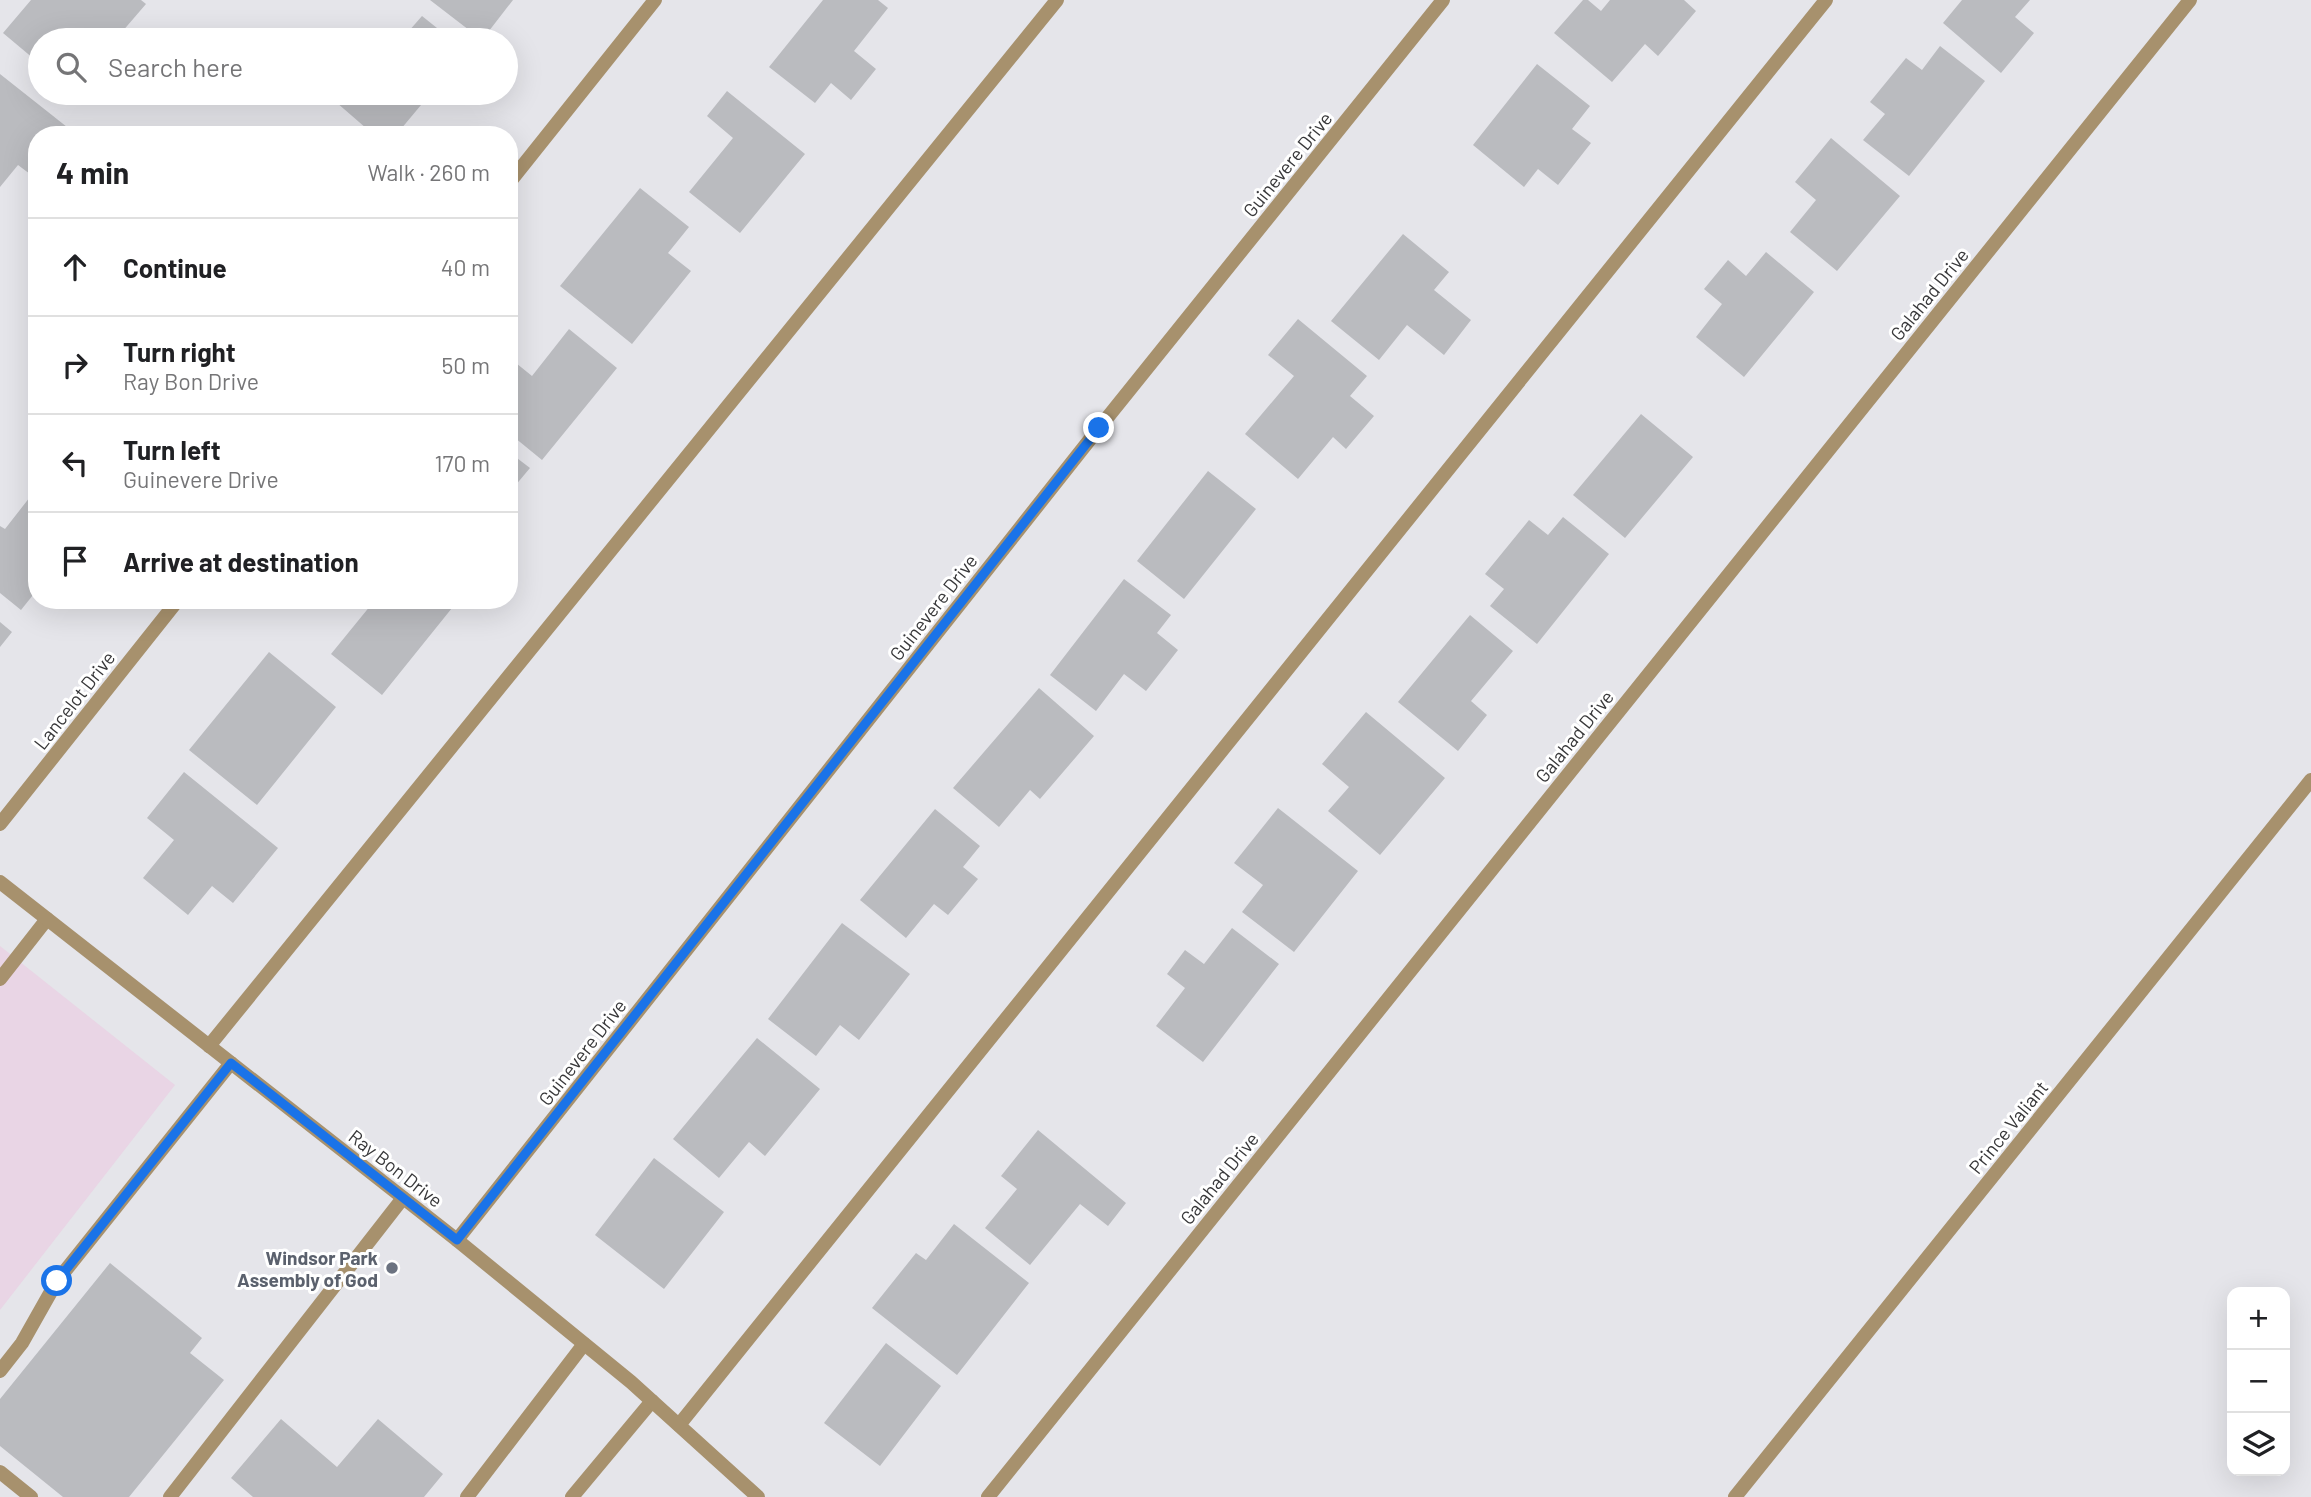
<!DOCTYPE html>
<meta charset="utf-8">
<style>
:root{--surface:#fff;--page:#f6f6f6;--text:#202124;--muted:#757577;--line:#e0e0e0}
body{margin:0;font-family:Barlow,sans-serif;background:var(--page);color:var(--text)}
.controls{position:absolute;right:21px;bottom:21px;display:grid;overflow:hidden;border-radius:14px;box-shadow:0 7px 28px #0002}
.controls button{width:63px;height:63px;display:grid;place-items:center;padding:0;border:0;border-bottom:2px solid var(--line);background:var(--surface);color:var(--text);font:35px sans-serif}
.stop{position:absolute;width:21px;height:21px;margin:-16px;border:5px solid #1a73e8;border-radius:50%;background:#fff}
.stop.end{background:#1a73e8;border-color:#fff;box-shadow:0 2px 7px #0008}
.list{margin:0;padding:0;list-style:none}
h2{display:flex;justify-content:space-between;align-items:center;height:91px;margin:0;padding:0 28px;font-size:30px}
h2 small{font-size:23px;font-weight:400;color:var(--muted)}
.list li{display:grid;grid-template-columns:46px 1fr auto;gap:21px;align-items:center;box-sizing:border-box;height:98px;padding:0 28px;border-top:2px solid var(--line)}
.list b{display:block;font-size:26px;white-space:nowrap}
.list p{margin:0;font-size:23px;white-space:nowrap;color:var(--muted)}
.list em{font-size:23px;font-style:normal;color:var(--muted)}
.icon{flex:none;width:38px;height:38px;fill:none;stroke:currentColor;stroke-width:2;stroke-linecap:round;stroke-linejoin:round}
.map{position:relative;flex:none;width:2311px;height:1497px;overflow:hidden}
.search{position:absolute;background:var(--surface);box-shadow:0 7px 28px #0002;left:28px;top:28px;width:490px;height:77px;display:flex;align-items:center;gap:18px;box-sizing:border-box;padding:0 24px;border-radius:38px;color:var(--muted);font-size:26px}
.panel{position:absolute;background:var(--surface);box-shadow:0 7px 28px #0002;left:28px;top:126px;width:490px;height:483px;border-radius:28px}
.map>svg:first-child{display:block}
.education{fill:#e9d5e5}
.building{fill:#babbbf}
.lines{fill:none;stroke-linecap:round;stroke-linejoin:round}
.service{stroke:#a7916d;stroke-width:14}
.minor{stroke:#a7916d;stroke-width:14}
.tertiary{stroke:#a7916d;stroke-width:14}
.route{stroke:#1a73e8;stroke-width:9}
.worship-dot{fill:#6b7280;stroke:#fff;stroke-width:2.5}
.labels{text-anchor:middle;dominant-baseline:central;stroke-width:6;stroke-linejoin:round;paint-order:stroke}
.street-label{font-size:19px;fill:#38383a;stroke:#fff}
.worship-label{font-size:19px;font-weight:bold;fill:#5b616d;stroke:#fff;text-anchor:end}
</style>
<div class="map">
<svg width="2311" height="1497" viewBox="0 0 2311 1497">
<rect width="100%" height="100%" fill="#e5e5ea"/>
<!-- education -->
<path class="education" d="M 0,946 L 175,1085 L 0,1310 Z"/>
<!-- building -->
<path class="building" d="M 31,0 L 141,0 L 146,4 L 115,40 L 99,40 L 92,34 L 87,40 L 40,40 L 40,64 L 3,33 Z
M 430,0 L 513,0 L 482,40 Z
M 823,0 L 878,0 L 888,8 L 854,51 L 876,69 L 851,100 L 831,83 L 815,103 L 769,67 Z
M 1583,0 L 1588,0 L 1601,11 L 1610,0 L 1684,0 L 1696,11 L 1658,56 L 1645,44 L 1612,82 L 1554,33 Z
M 1962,0 L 2030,0 L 2015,17 L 2034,33 L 2001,73 L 1943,23 Z
M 422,16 L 452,40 L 401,40 Z
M 1940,46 L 1985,81 L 1909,176 L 1863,140 L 1885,114 L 1870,102 L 1906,58 L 1922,70 Z
M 1537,64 L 1590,106 L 1572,129 L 1591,143 L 1558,185 L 1538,169 L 1524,187 L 1473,145 Z
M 0,74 L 67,127 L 61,135 L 37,135 L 37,165 L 30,174 L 18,165 L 0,187 Z
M 727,91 L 805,154 L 740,233 L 689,192 L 733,138 L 707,116 Z
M 332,93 L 431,93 L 396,135 L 374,135 L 329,96 Z
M 1831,138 L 1900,196 L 1837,271 L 1790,232 L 1816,200 L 1795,182 Z
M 640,188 L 689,227 L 668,253 L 691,271 L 632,344 L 560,286 Z
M 1403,234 L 1449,272 L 1434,290 L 1471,320 L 1444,355 L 1407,325 L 1379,360 L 1331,321 Z
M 1766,252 L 1814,292 L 1744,377 L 1696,337 L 1722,304 L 1704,289 L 1728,260 L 1746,276 Z
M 1298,319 L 1367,376 L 1350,396 L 1374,416 L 1346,449 L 1333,437 L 1298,479 L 1245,434 L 1294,376 L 1268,355 Z
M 569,329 L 617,368 L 542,460 L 509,433 L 509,360 L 511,359 L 532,376 Z
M 1641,414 L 1693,457 L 1625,538 L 1573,495 Z
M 509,452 L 530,468 L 509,493 Z
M 1208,471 L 1256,509 L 1184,599 L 1137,561 Z
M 37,488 L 37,590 L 21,610 L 0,593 L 0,526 L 5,529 Z
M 1563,517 L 1609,554 L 1537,644 L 1490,606 L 1504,589 L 1485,574 L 1529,520 L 1548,535 Z
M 1124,579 L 1171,615 L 1157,633 L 1178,650 L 1146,691 L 1124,674 L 1096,711 L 1050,675 Z
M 375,600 L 442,600 L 452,608 L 382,695 L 331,654 Z
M 1470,615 L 1513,651 L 1471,701 L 1487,715 L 1458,751 L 1398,702 Z
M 0,622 L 12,632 L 0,647 Z
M 269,652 L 336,707 L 257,805 L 189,750 Z
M 1039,688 L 1094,736 L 1040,799 L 1030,790 L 999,827 L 953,788 Z
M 1366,712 L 1445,778 L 1380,855 L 1328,811 L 1349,787 L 1322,764 Z
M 184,772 L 278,848 L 233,903 L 212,886 L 188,915 L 143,878 L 174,840 L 147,818 Z
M 1278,808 L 1358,871 L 1294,952 L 1242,912 L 1263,885 L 1234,863 Z
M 935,809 L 980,846 L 963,867 L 978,879 L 948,915 L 934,904 L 906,938 L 860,900 Z
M 842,923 L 910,974 L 859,1040 L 840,1025 L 816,1056 L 768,1019 Z
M 1232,928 L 1279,964 L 1203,1062 L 1156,1026 L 1185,988 L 1167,974 L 1185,950 L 1204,964 Z
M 757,1038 L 820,1089 L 765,1156 L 749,1142 L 719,1178 L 673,1139 Z
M 1038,1130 L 1126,1203 L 1108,1226 L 1080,1204 L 1030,1265 L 985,1228 L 1017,1189 L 1001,1176 Z
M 654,1158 L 724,1212 L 664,1289 L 595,1235 Z
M 954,1224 L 1029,1283 L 957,1375 L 872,1308 L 916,1253 L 926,1260 Z
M 110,1263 L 202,1338 L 190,1353 L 224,1380 L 129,1497 L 63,1497 L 0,1446 L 0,1399 Z
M 886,1343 L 941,1386 L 880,1466 L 824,1423 Z
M 281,1419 L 337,1467 L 378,1419 L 443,1474 L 424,1497 L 253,1497 L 231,1478 Z"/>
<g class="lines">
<!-- service -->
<path class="service" d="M 0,979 L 47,919
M 209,1046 L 1057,0
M 0,1371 L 22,1343 L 57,1281 L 231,1063
M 679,1425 L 1826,0
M 0,1472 L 31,1497
M 170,1497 L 403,1198
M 467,1497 L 584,1344
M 572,1497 L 652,1401"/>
<!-- minor -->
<path class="minor" d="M 509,183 L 655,0
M 0,824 L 178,600
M 457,1240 L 1099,428 L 1443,0
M 988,1497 L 2190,0
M 1735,1497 L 2311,780"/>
<!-- tertiary -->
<path class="tertiary" d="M 0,882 L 457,1240 L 631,1382 L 758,1497"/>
</g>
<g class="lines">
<!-- route -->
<path class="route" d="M 57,1281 L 231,1063 L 457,1240 L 1099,428"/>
</g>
<!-- markers -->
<circle class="worship-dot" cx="392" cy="1268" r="7"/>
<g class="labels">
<!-- street labels -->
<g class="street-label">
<text transform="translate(1287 164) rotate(-51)">Guinevere Drive</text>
<text transform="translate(1929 294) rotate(-51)">Galahad Drive</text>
<text transform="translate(933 607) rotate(-52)">Guinevere Drive</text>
<text transform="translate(74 700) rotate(-52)">Lancelot Drive</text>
<text transform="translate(1574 736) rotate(-51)">Galahad Drive</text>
<text transform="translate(582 1052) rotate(-52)">Guinevere Drive</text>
<text transform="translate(2008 1127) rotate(-51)">Prince Valiant</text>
<text transform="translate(396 1168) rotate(38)">Ray Bon Drive</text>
<text transform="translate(1219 1178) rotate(-51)">Galahad Drive</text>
</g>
<!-- worship labels -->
<g class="worship-label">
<text x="378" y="1257">Windsor Park<tspan x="378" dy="22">Assembly of God</tspan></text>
</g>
</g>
</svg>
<div class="controls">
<button>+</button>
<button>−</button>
<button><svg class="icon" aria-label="layers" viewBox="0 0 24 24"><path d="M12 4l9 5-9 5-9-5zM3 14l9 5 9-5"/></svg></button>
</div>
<div class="stop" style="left:57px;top:1281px"></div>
<div class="stop end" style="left:1099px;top:428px"></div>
<div class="search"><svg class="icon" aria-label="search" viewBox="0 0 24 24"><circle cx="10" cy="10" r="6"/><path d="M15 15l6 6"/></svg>Search here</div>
<section class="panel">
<h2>4 min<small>Walk · 260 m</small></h2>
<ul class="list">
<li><svg class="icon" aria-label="ahead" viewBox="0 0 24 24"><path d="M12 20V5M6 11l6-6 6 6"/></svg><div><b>Continue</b></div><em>40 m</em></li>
<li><svg class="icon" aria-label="right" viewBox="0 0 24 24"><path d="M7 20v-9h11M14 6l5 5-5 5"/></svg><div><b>Turn right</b><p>Ray Bon Drive</p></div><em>50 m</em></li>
<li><svg class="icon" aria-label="left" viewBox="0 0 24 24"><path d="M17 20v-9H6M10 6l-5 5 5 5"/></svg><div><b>Turn left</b><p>Guinevere Drive</p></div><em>170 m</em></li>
<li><svg class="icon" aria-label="arrive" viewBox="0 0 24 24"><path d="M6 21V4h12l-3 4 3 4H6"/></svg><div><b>Arrive at destination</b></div></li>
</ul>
</section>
</div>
